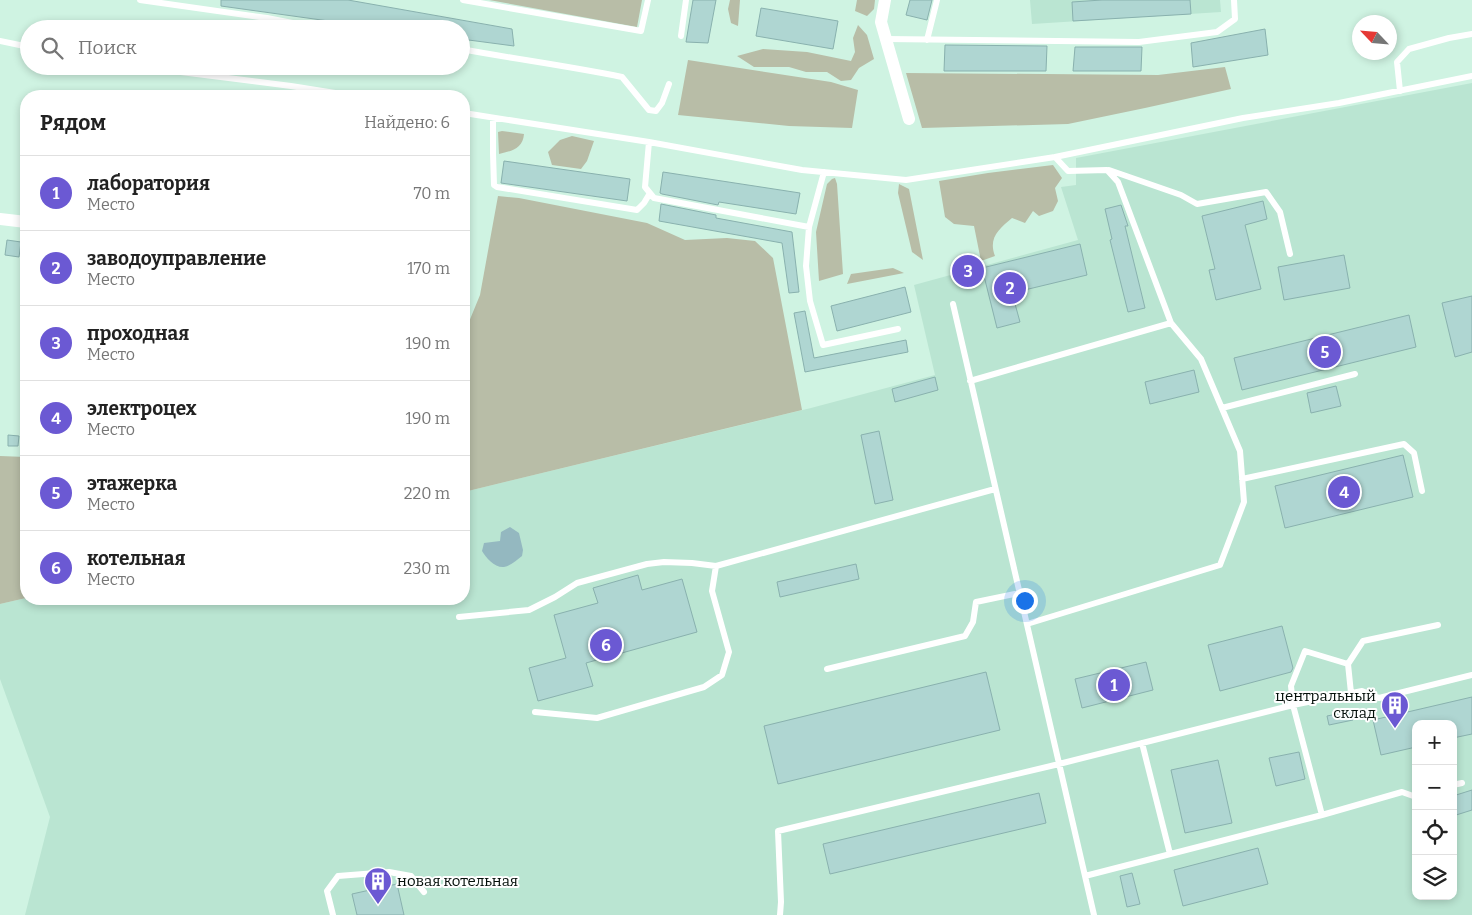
<!DOCTYPE html>
<html lang="ru">
<meta charset="utf-8">
<style>
:root{--surface:#fff;--page:#f2f2f2;--text:#222;--muted:#767676;--line:#e0e0e0;--accent:#6b59d3}
body{margin:0;font-family:Bitter,serif;background:var(--page);color:var(--text)}
.controls{position:absolute;right:15px;bottom:15px;display:grid;overflow:hidden;border-radius:10px;box-shadow:0 2px 8px #0003}
.controls button{width:45px;height:45px;display:grid;place-items:center;padding:0;border:0;border-bottom:1px solid var(--line);background:var(--surface);color:var(--text);font:25px sans-serif}
.compass{position:absolute;left:1352px;top:15px;width:45px;height:45px;border-radius:50%;background:var(--surface);box-shadow:0 2px 8px #0003;rotate:296deg}
.you{position:absolute;left:1024px;top:600px;width:18px;height:18px;margin:-12px;border:4px solid #fff;border-radius:50%;background:#1a73e8;box-shadow:0 0 0 8px #1a73e833}
.badge{display:grid;place-items:center;width:32px;height:32px;border-radius:50%;background:var(--accent);color:#fff;font-size:16px;font-weight:700}
.pin{position:absolute;translate:-50% -50%;border:2px solid #fff;box-shadow:0 1px 5px #0006}
.list{margin:0;padding:0;list-style:none}
h2{display:flex;justify-content:space-between;align-items:center;height:65px;margin:0;padding:0 20px;font-size:21px}
h2 small{font-size:16px;font-weight:400;color:var(--muted)}
.list li{display:grid;grid-template-columns:32px 1fr auto;gap:15px;align-items:center;box-sizing:border-box;height:75px;padding:0 20px;border-top:1px solid var(--line)}
.list b{display:block;font-size:19px;white-space:nowrap}
.list p{margin:0;font-size:16px;white-space:nowrap;color:var(--muted)}
.list em{font-size:16px;font-style:normal;color:var(--muted)}
.icon{flex:none;width:28px;height:28px;fill:none;stroke:currentColor;stroke-width:2;stroke-linecap:round;stroke-linejoin:round}
.map{position:relative;flex:none;width:1472px;height:915px;overflow:hidden}
.search{position:absolute;background:var(--surface);box-shadow:0 2px 8px #0003;left:20px;top:20px;width:450px;height:55px;display:flex;align-items:center;gap:12px;box-sizing:border-box;padding:0 18px;border-radius:28px;color:var(--muted);font-size:19px}
.panel{position:absolute;background:var(--surface);box-shadow:0 2px 8px #0003;left:20px;top:90px;width:450px;height:515px;border-radius:20px}
.map>svg:first-child{display:block}
.built{fill:#bae5d2;fill-rule:evenodd}
.green{fill:#b8bda7}
.water{fill:#94b8c0}
.building{fill:#afd6d2;stroke:#89b1ae}
.lines{fill:none;stroke-linecap:round;stroke-linejoin:round}
.service{stroke:#fff;stroke-width:6}
.minor{stroke:#fff;stroke-width:12}
.labels{text-anchor:middle;dominant-baseline:central;stroke-width:4;stroke-linejoin:round;paint-order:stroke}
.poi-label{font-size:15px;fill:#040f0a;stroke:#fff;text-anchor:end}
</style>
<div class="map">
<svg width="1472" height="915" viewBox="0 0 1472 915">
<rect width="100%" height="100%" fill="#cff3e2"/>
<!-- built -->
<path class="built" d="M 1030,0 L 1220,0 L 1221,12 L 1032,24 Z
M 1472,83 L 1472,915 L 25,915 L 50,817 L 0,679 L 0,604 L 26,598 L 464,599 L 464,492 L 811,408 L 935,375 L 914,285 L 1078,240 L 1061,187 L 1076,185 L 1076,158 ZM 1416,724 L 1453,724 L 1453,896 L 1416,896 Z"/>
<!-- green -->
<path class="green" d="M 489,0 L 642,0 L 637,27 Z
M 730,0 L 740,0 L 738,26 L 731,23 L 728,9 Z
M 857,0 L 875,0 L 874,9 L 867,16 L 855,11 Z
M 858,25 L 867,35 L 874,59 L 859,68 L 851,80 L 841,81 L 827,72 L 806,72 L 789,67 L 754,67 L 737,56 L 763,49 L 807,52 L 851,61 L 855,52 L 853,38 Z
M 688,60 L 831,82 L 858,90 L 852,128 L 789,126 L 678,115 Z
M 1225,67 L 1231,89 L 1145,108 L 1068,124 L 922,128 L 906,73 L 1158,75 Z
M 502,131 L 524,134 C 523,149 511,151 499,154 L 498,132 Z
M 572,136 L 594,141 L 587,161 L 581,169 L 552,165 L 548,152 L 560,140 Z
M 1053,165 L 1062,178 L 1055,188 L 1058,201 L 1053,211 L 1039,216 L 1033,211 L 1025,223 L 1012,218 C 999,229 988,238 995,256 L 981,261 L 974,226 L 954,224 L 945,217 L 939,181 L 988,173 Z
M 835,178 L 837,184 L 843,274 L 819,281 L 816,232 L 827,184 L 832,179 Z
M 899,184 L 909,189 L 923,260 L 912,252 L 898,193 Z
M 498,196 L 519,198 L 647,223 L 685,240 L 727,238 L 755,241 L 773,258 L 802,410 L 464,492 L 464,334 L 480,295 Z
M 893,268 L 904,273 L 847,284 L 851,274 Z
M 0,456 L 26,457 L 26,598 L 0,604 Z"/>
<!-- water -->
<path class="water" d="M 510,527 L 519,533 L 523,550 L 522,556 C 517,560 510,566 504,567 C 495,568 486,558 482,551 L 484,543 L 500,541 L 501,532 Z"/>
<!-- building -->
<path class="building" d="M 221,0 L 348,0 L 512,29 L 514,46 L 461,39 L 461,29 L 386,29 L 221,6 Z
M 693,0 L 716,0 L 708,43 L 686,42 Z
M 910,0 L 932,0 L 927,20 L 906,15 Z
M 1102,0 L 1190,0 L 1191,14 L 1073,21 L 1072,2 Z
M 761,8 L 838,21 L 833,49 L 756,36 Z
M 1265,29 L 1268,55 L 1193,67 L 1191,43 Z
M 945,45 L 1047,46 L 1046,71 L 944,71 Z
M 1075,47 L 1142,47 L 1141,71 L 1073,71 Z
M 504,161 L 630,179 L 627,201 L 501,183 Z
M 663,172 L 800,193 L 796,214 L 719,202 L 718,205 L 662,194 L 660,193 Z
M 1263,201 L 1267,219 L 1245,225 L 1261,289 L 1216,300 L 1209,270 L 1215,269 L 1202,216 Z
M 661,204 L 716,215 L 716,218 L 792,232 L 799,292 L 789,293 L 782,243 L 659,221 Z
M 1121,205 L 1128,226 L 1125,226 L 1145,308 L 1128,312 L 1110,240 L 1112,239 L 1105,209 Z
M 7,240 L 21,242 L 19,257 L 5,255 Z
M 1080,244 L 1087,275 L 1012,293 L 1020,322 L 997,328 L 982,268 Z
M 1344,255 L 1350,288 L 1284,300 L 1278,267 Z
M 977,259 L 982,277 L 959,283 L 954,265 Z
M 905,287 L 911,312 L 837,331 L 831,306 Z
M 1472,296 L 1472,352 L 1455,357 L 1442,303 Z
M 805,311 L 814,358 L 906,340 L 908,352 L 805,372 L 794,313 Z
M 1409,315 L 1416,347 L 1242,390 L 1234,358 Z
M 1194,370 L 1199,392 L 1150,404 L 1145,382 Z
M 935,377 L 938,390 L 895,402 L 892,389 Z
M 1336,386 L 1341,406 L 1311,413 L 1307,393 Z
M 879,431 L 893,500 L 875,504 L 861,435 Z
M 8,435 L 19,436 L 18,446 L 8,446 Z
M 1403,455 L 1413,497 L 1285,528 L 1275,486 Z
M 856,564 L 859,579 L 780,597 L 777,582 Z
M 638,575 L 642,590 L 682,579 L 697,632 L 586,663 L 593,686 L 538,701 L 529,668 L 566,658 L 554,615 L 598,603 L 593,588 Z
M 1282,626 L 1293,668 L 1291,672 L 1220,691 L 1208,645 Z
M 1146,662 L 1153,690 L 1082,708 L 1075,679 Z
M 986,672 L 1000,730 L 778,784 L 764,726 Z
M 1472,697 L 1472,734 L 1453,738 L 1453,724 L 1416,724 L 1416,747 L 1381,755 L 1373,720 Z
M 1352,711 L 1353,720 L 1329,725 L 1327,716 Z
M 1299,752 L 1305,779 L 1276,786 L 1269,758 Z
M 1218,760 L 1232,823 L 1185,833 L 1171,770 Z
M 1472,790 L 1472,810 L 1453,816 L 1453,796 Z
M 1039,793 L 1046,823 L 830,874 L 823,844 Z
M 1258,848 L 1268,884 L 1183,906 L 1174,870 Z
M 1132,873 L 1140,904 L 1127,907 L 1120,876 Z
M 397,884 L 404,915 L 357,915 L 352,894 Z"/>
<g class="lines">
<!-- service -->
<path class="service" d="M 140,0 L 267,18 L 323,29
M 463,0 L 641,31 L 648,0
M 681,36 L 686,0
M 886,39 L 1139,42 L 1217,32 L 1235,19 L 1234,0
M 927,40 L 937,0
M 0,41 L 29,47
M 461,49 C 515,59 569,66 622,77 L 649,110 L 656,111 L 662,103 L 669,84
M 133,66 L 291,86 L 354,96
M 1400,91 L 1397,62 L 1409,49 L 1449,38 L 1472,34
M 464,113 L 649,142 L 802,170 L 906,180 L 1055,157 L 1068,171 L 1107,170 L 1118,182 L 1171,323
M 493,118 L 493,153 L 494,185 L 497,187 L 637,210 L 644,203 L 650,193
M 649,142 L 645,187 L 654,198 L 809,227 L 824,172
M 1055,157 L 1243,118 L 1339,103 L 1472,76
M 1109,170 L 1181,195 L 1197,204 L 1266,192 L 1280,212 L 1290,254
M 809,227 L 806,266 L 810,301 L 823,345 L 898,329
M 953,304 L 1094,915
M 970,381 L 1171,323 L 1201,359 L 1240,451 L 1244,502 L 1220,565 L 1027,624
M 1222,408 L 1355,374
M 1242,479 L 1404,444 L 1414,453 L 1422,491
M 459,617 L 529,610 L 555,597 L 577,583 L 647,564 L 664,562 L 692,563 L 716,566
M 1348,664 L 1351,693
M 827,669 L 965,636 L 973,622 L 976,602 L 1019,593
M 535,712 L 597,718 L 704,687 L 722,675 L 729,652 L 712,591 L 716,566 L 995,489
M 1142,743 L 1170,854
M 1453,785 L 1462,783
M 1322,815 L 1402,792 L 1416,797
M 1085,876 L 1322,815 L 1293,705 L 1362,691 L 1379,698 L 1472,675
M 333,915 L 327,891 L 338,876 L 389,872 L 411,876 L 424,892
M 780,915 L 781,902 L 778,831 L 1059,764 L 1293,705 L 1291,686 L 1305,651 L 1348,664 L 1363,641 L 1438,625"/>
<!-- minor -->
<path class="minor" d="M 885,0 L 881,22 L 909,119
M 0,219 L 26,222"/>
</g>
<!-- icons -->
<defs>
<g id="building-pin" transform="scale(1.4375)"><path d="M0 17L-7.5 6A9.5 9.5 0 1 1 7.5 6Z" fill="#6b59d3" stroke="#fff"/><path d="M-4-6H4V6H1V3H-1V6H-4ZM-2.5-4.3h1.7v1.8h-1.7ZM.8-4.3h1.7v1.8H.8ZM-2.5-1h1.7V.8h-1.7ZM.8-1h1.7V.8H.8Z" fill="#fff"/></g>
</defs>
<g fill-rule="evenodd">
<use href="#building-pin" x="1395" y="705"/>
<use href="#building-pin" x="378" y="881"/>
</g>
<g class="labels">
<!-- poi labels -->
<g class="poi-label">
<text x="1376" y="696">центральный<tspan x="1376" dy="17">склад</tspan></text>
<text x="397" y="881" text-anchor="start">новая котельная</text>
</g>
</g>
</svg>
<div class="controls">
<button>+</button>
<button>−</button>
<button><svg class="icon" aria-label="locate" viewBox="0 0 24 24"><circle cx="12" cy="12" r="6"/><path d="M12 2v4M12 18v4M2 12h4M18 12h4"/></svg></button>
<button><svg class="icon" aria-label="layers" viewBox="0 0 24 24"><path d="M12 4l9 5-9 5-9-5zM3 14l9 5 9-5"/></svg></button>
</div>
<svg class="compass" viewBox="-18 -18 36 36"><path d="M0-13l5 13h-10z" fill="#e53935"/><path d="M0 13l5-13h-10z" fill="#767676"/></svg>
<div class="you"></div>
<div class="pin badge" style="left:1114px;top:685px">1</div>
<div class="pin badge" style="left:1010px;top:288px">2</div>
<div class="pin badge" style="left:968px;top:271px">3</div>
<div class="pin badge" style="left:1344px;top:492px">4</div>
<div class="pin badge" style="left:1325px;top:352px">5</div>
<div class="pin badge" style="left:606px;top:645px">6</div>
<div class="search"><svg class="icon" aria-label="search" viewBox="0 0 24 24"><circle cx="10" cy="10" r="6"/><path d="M15 15l6 6"/></svg>Поиск</div>
<section class="panel">
<h2>Рядом<small>Найдено: 6</small></h2>
<ul class="list">
<li><span class="badge">1</span><div><b>лаборатория</b><p>Место</p></div><em>70 m</em></li>
<li><span class="badge">2</span><div><b>заводоуправление</b><p>Место</p></div><em>170 m</em></li>
<li><span class="badge">3</span><div><b>проходная</b><p>Место</p></div><em>190 m</em></li>
<li><span class="badge">4</span><div><b>электроцех</b><p>Место</p></div><em>190 m</em></li>
<li><span class="badge">5</span><div><b>этажерка</b><p>Место</p></div><em>220 m</em></li>
<li><span class="badge">6</span><div><b>котельная</b><p>Место</p></div><em>230 m</em></li>
</ul>
</section>
</div>
